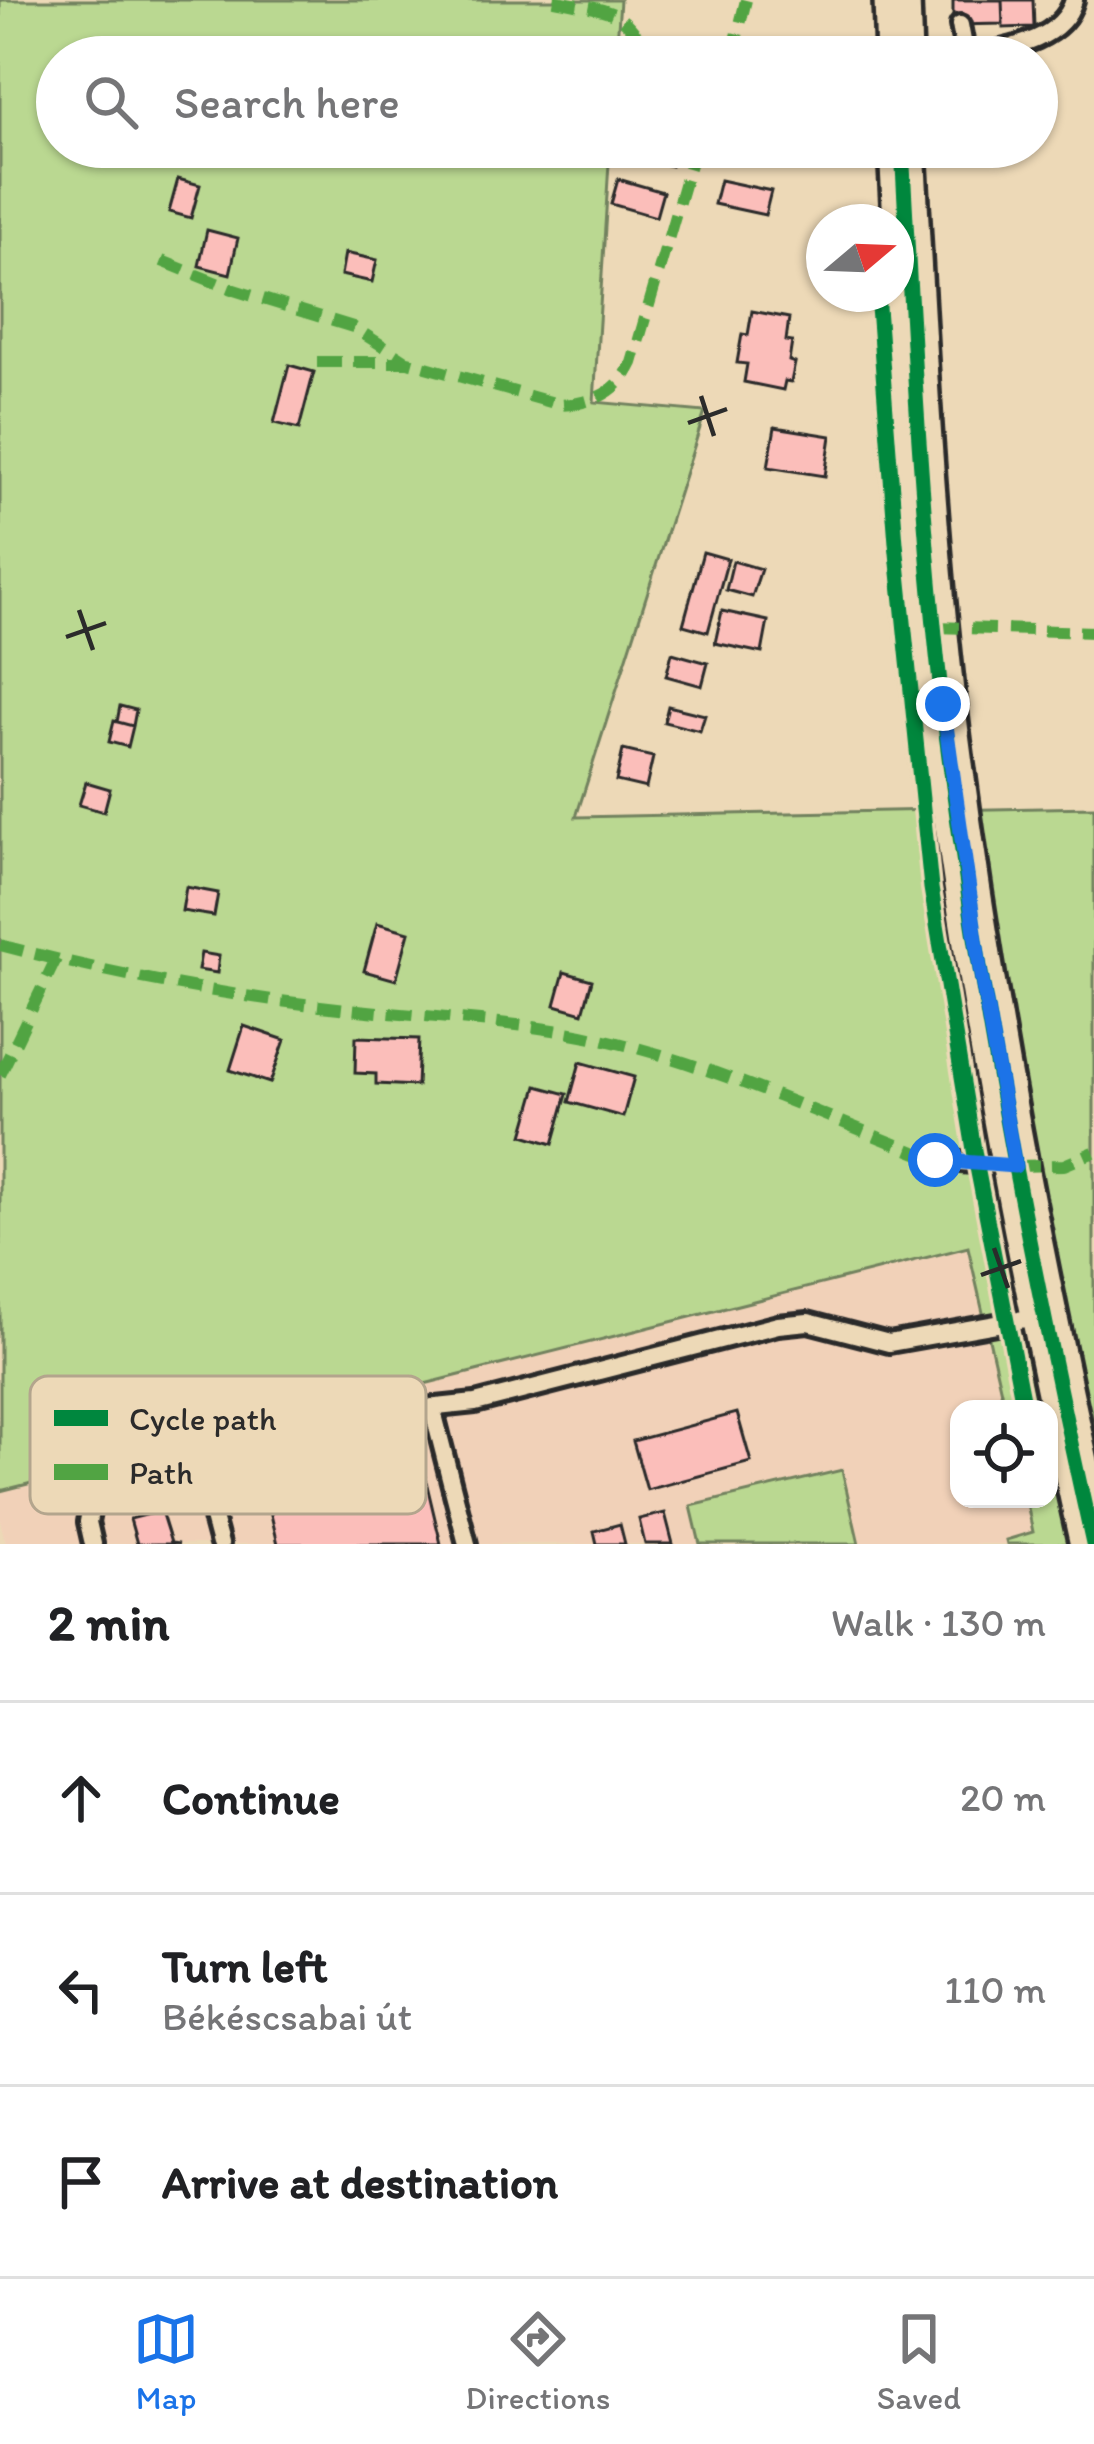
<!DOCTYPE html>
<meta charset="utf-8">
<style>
:root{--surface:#fff;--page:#f2f2f2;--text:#202124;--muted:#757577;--line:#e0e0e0;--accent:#1a73e8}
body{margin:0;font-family:Itim,sans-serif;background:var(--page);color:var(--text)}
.controls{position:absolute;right:36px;bottom:36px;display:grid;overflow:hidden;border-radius:24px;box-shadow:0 3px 9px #0004}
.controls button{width:108px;height:108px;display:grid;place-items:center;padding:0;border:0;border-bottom:3px solid var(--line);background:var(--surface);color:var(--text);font:60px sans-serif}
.compass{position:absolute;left:806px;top:204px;width:108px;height:108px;border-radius:50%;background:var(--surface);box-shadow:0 3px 9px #0004;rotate:71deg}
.stop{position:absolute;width:36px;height:36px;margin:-27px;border:9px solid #1a73e8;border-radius:50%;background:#fff}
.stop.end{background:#1a73e8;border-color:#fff;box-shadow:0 3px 12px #0008}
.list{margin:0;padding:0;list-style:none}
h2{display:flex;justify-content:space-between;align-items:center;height:156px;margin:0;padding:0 48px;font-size:51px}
h2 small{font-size:39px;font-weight:400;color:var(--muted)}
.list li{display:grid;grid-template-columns:78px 1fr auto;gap:36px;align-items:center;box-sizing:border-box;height:192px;padding:0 48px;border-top:3px solid var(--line)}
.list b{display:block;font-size:45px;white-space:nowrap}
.list p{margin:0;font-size:39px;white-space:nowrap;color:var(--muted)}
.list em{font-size:39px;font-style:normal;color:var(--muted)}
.icon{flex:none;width:66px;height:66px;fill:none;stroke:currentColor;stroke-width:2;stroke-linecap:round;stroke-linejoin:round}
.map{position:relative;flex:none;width:1094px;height:1544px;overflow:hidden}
.search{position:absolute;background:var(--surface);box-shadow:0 3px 9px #0004;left:36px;right:36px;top:36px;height:132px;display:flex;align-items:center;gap:30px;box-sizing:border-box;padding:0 42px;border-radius:66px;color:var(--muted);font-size:45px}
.sheet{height:732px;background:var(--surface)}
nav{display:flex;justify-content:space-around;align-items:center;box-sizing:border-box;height:168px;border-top:3px solid var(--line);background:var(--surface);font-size:33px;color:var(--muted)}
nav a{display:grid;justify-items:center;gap:6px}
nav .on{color:var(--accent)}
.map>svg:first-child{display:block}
.built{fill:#f1d1b8}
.green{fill:#bad891;stroke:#72825e;stroke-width:3}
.building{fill:#fbbeba;stroke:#2b2b2b;stroke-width:3}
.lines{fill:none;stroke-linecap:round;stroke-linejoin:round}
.lane-casing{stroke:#2b2b2b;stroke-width:26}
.secondary-casing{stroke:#2b2b2b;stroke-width:54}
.lane{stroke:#edd9b7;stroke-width:16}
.secondary{stroke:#edd9b7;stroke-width:45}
.quiet{stroke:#51a443;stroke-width:12;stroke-dasharray:24 12;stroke-linecap:butt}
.cycleway-casing{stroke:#edd9b7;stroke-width:22}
.cycleway{stroke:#00873e;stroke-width:15}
.route{stroke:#1a73e8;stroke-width:15}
.ticks{fill:none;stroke:#2b2b2b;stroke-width:4.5}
.key{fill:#edd9b7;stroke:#b3a58d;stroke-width:3}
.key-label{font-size:33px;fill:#2b2b2b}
</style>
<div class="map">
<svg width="1094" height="1544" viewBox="0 0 1094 1544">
<rect width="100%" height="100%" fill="#edd9b7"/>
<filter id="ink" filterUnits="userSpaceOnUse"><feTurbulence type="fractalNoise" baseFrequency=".00833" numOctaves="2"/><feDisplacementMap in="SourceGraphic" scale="24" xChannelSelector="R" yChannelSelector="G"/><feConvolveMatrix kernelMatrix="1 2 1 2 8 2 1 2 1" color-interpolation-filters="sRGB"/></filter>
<g filter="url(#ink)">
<!-- built -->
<path class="built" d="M 969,1247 L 1005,1409 L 959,1409 L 959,1499 L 1026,1499 L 1033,1532 L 1007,1539 L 1007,1544 L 6,1544 L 0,1521 L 0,1491 Z"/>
<!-- green -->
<path class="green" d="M 0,0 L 620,0 L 616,57 L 57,57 L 57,147 L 610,147 L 594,402 L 705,412 L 576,817 L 1094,807 L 1094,1544 L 1007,1544 L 1006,1540 L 1033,1532 L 1026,1499 L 1049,1499 L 1049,1409 L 1005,1409 L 968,1247 L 0,1491 Z
M 842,1470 L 859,1544 L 700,1544 L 691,1506 Z"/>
<!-- building -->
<path class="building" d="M 953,0 L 1002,0 L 1003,24 L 953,25 Z
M 1002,0 L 1033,0 L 1034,27 L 1003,28 Z
M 626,147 L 674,149 L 671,166 L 624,155 Z
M 178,179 L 200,185 L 191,218 L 169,212 Z
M 618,179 L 663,192 L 656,217 L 611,204 Z
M 720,180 L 771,191 L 765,215 L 714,204 Z
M 207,230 L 238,238 L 230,274 L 199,266 Z
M 345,253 L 377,260 L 372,282 L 341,275 Z
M 752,311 L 789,318 L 786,341 L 792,342 L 789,361 L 795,363 L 791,382 L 785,381 L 783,390 L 744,382 L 747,364 L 737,363 L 742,334 L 748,335 Z
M 289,365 L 314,372 L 299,429 L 274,423 Z
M 775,427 L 831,436 L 825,476 L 768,467 Z
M 703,552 L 728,559 L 708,632 L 683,625 Z
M 733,561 L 761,569 L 752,597 L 726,590 Z
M 722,611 L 768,621 L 762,653 L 715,643 Z
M 672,653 L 708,663 L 702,686 L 666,676 Z
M 120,706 L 136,710 L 133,726 L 117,722 Z
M 668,706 L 705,715 L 700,731 L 664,722 Z
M 114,721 L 133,726 L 128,747 L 109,742 Z
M 623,750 L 653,757 L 646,788 L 616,781 Z
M 86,782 L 110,789 L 104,812 L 79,805 Z
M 186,887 L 218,893 L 214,916 L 182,911 Z
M 377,923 L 409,932 L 396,980 L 364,971 Z
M 201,953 L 219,956 L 217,973 L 198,970 Z
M 564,972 L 592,980 L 583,1013 L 555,1005 Z
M 244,1026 L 285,1040 L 270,1083 L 230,1070 Z
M 356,1037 L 419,1039 L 417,1086 L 376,1084 L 376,1074 L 355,1073 Z
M 580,1062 L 634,1077 L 623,1117 L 569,1102 Z
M 537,1086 L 567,1094 L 553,1144 L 523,1135 Z
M 737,1413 L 751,1462 L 647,1490 L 633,1441 Z
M 417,1443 L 441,1544 L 278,1544 L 263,1481 Z
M 161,1511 L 171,1543 L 179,1544 L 137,1544 L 130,1519 Z
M 665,1513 L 673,1544 L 645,1544 L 639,1519 Z
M 620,1524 L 625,1544 L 597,1544 L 594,1531 Z"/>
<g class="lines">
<!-- lane casing -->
<g class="lane-casing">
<path id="lane" d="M 960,25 L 966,57
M 968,57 C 1005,49 1062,42 1074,0
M 935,1160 L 1012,1166
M 432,1407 L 467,1544
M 198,1461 L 220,1544
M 93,1544 L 88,1522 L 92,1500 L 110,1485 L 370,1414 L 475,1403 L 778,1325 L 808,1322 L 889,1343 L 1041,1316"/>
</g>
<!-- secondary casing -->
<g class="secondary-casing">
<path id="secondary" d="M 897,0 L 899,57
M 902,147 C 912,332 921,517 942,701 C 976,985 1031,1265 1093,1544"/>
</g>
<!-- lane -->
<use href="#lane" class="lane"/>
<!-- secondary -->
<use href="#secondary" class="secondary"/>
<!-- quiet -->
<path class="quiet" d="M 554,0 C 611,12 620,5 651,57
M 732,57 L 746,0
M 162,261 L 234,290 L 353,327 L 405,360
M 317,362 L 408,362 L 561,405 C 593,403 618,393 632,363 L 695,147
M 935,627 L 1094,632
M 0,945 C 118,976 236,998 358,1010 C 436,1018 515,1021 592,1037 C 706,1061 826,1117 935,1160
M 0,1075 L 56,959
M 1015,1166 L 1064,1165 L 1094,1152"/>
<!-- cycleway casing -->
<g class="cycleway-casing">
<path id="cycleway" d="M 902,147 C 912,332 921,517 942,701 C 976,985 1031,1265 1093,1544
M 877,294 L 896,543 L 931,888 L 976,1162 L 1024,1409"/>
</g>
<!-- cycleway -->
<use href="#cycleway" class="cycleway"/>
</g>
</g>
<g class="lines" filter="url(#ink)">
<!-- route -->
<path class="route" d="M 935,1160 L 1015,1166 L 981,975 L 943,704"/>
</g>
<!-- ticks -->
<path class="ticks" d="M 701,396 L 714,436M 688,423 L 727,409M 79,610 L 93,650M 66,637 L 106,623M 994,1248 L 1008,1288M 981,1275 L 1021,1261"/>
<!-- legend -->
<rect x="30" y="1376" width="396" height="138" rx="18" class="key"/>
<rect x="54" y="1410" width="54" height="16" fill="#00873e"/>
<rect x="54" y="1464" width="54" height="16" fill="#51a443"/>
<g class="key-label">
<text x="129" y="1430">Cycle path</text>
<text x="129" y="1484">Path</text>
</g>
</svg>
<div class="controls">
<button><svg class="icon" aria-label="locate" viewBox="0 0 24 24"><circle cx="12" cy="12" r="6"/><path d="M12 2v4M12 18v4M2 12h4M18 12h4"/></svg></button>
</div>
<svg class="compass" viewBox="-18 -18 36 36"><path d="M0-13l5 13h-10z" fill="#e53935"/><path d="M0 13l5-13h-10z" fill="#757577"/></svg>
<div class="stop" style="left:935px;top:1160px"></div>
<div class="stop end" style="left:943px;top:704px"></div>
<div class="search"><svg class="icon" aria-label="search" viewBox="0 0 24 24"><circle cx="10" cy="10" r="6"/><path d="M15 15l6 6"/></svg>Search here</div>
</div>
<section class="sheet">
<h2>2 min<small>Walk · 130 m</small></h2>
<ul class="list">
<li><svg class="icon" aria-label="ahead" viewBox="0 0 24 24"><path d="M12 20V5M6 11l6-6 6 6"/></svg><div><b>Continue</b></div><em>20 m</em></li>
<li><svg class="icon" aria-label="left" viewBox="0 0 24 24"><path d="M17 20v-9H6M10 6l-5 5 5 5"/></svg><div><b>Turn left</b><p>Békéscsabai út</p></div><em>110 m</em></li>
<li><svg class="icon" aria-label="arrive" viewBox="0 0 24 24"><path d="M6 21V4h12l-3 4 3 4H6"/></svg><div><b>Arrive at destination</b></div></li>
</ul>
</section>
<nav>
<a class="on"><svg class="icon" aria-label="map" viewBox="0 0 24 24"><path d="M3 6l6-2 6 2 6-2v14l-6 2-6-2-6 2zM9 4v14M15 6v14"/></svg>Map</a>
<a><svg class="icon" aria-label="directions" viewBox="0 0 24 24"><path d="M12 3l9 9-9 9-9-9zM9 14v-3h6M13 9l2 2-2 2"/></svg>Directions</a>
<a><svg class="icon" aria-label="saved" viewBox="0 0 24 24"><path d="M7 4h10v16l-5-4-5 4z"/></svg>Saved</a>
</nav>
